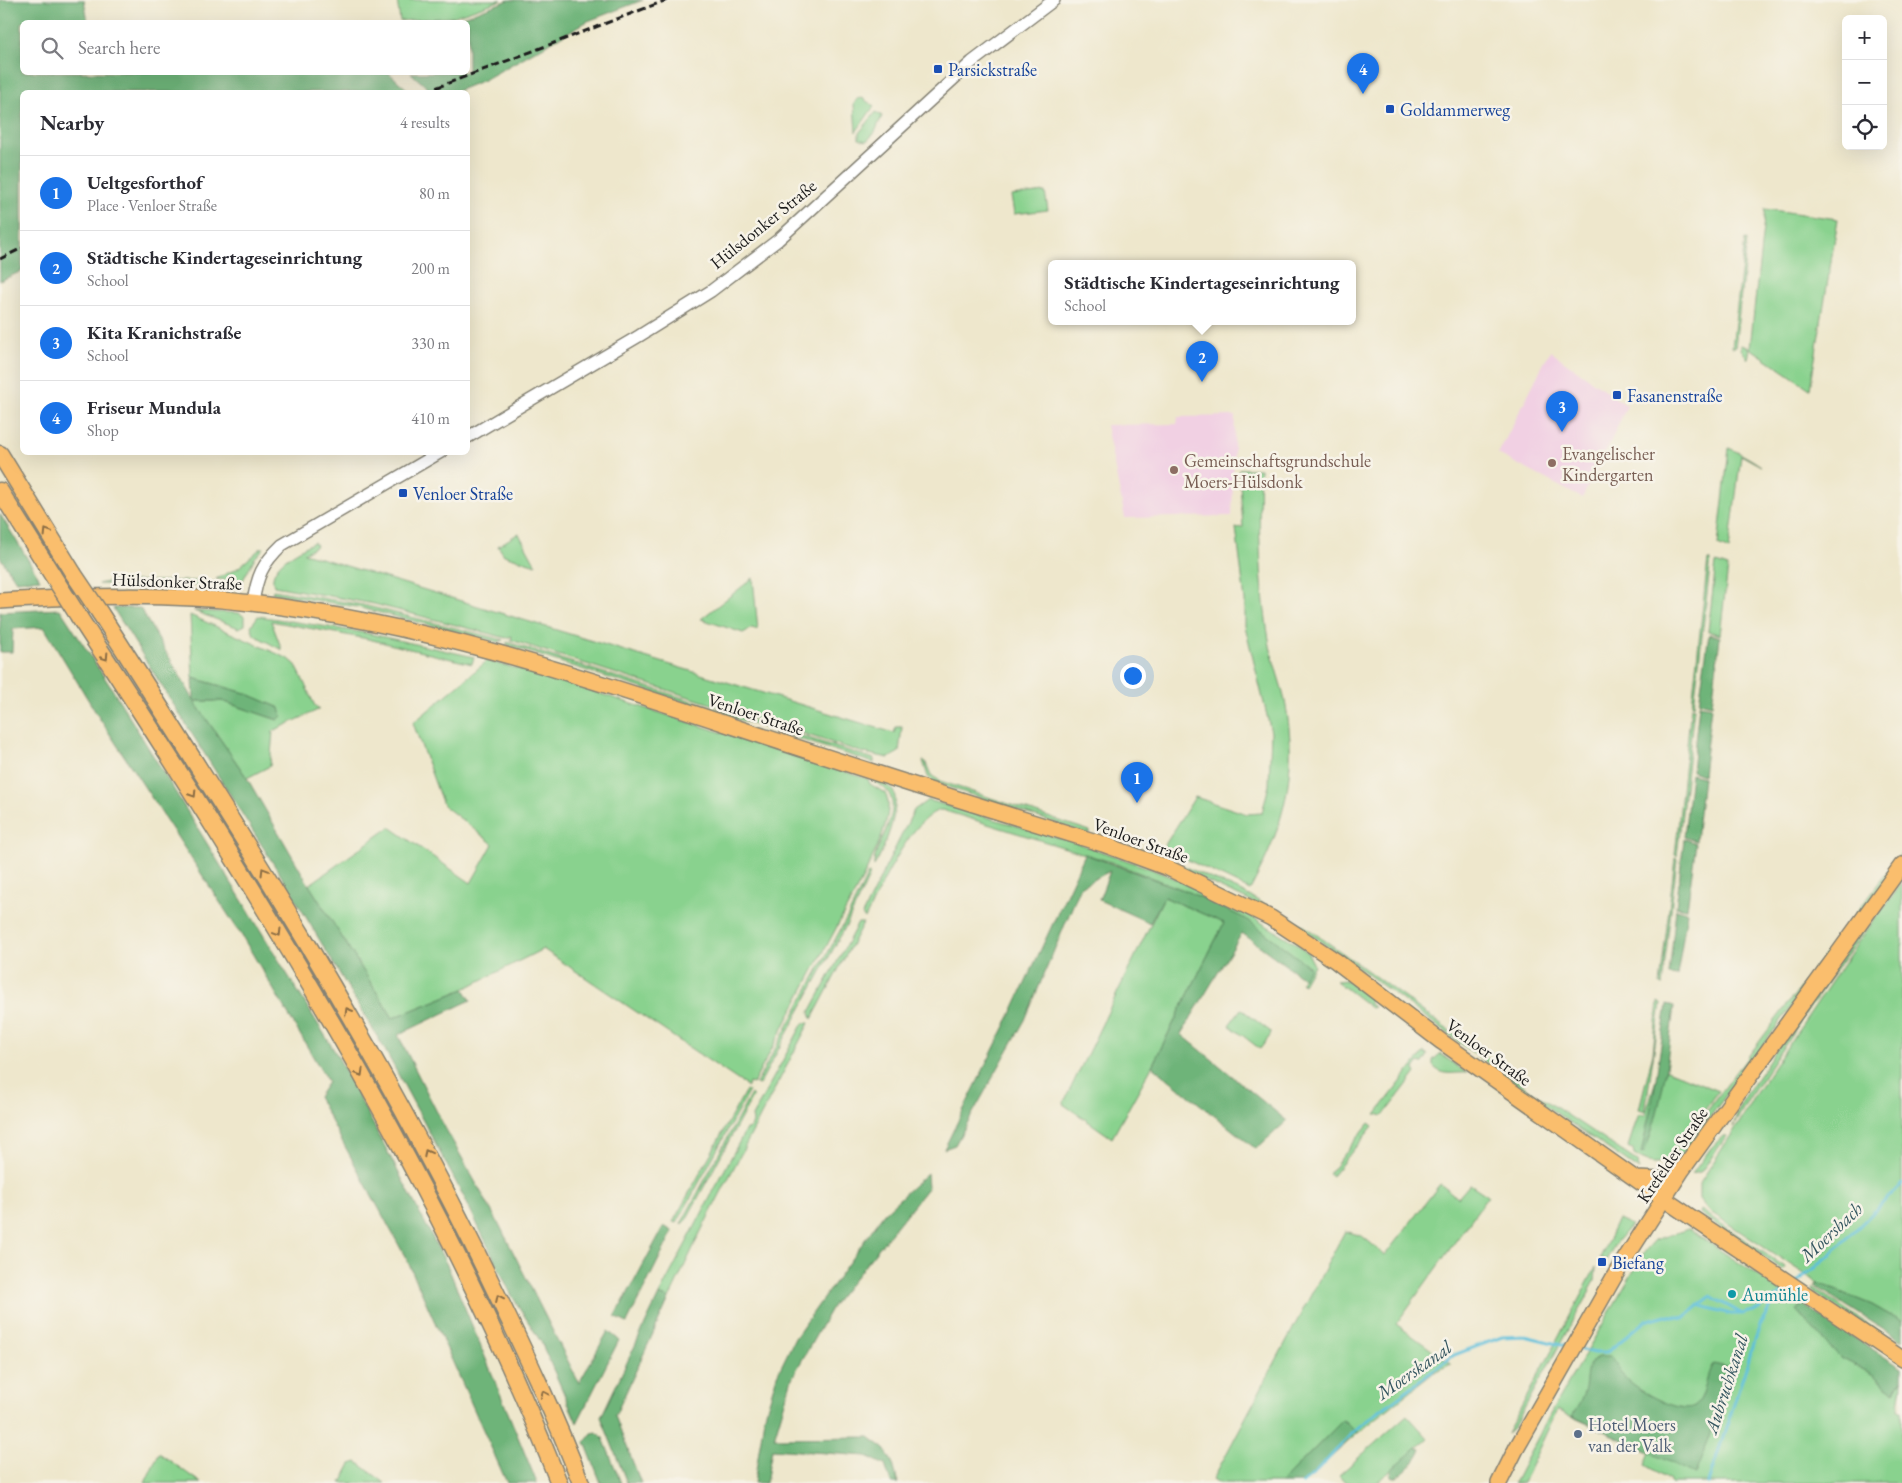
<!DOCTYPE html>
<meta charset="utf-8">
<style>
:root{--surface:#fff;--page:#f2f2f3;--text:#2b2b33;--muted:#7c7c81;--line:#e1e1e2;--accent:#1a73e8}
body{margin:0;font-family:"EB Garamond",serif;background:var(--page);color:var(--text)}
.controls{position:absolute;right:15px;top:15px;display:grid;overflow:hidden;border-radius:8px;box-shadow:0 5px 20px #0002}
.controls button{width:45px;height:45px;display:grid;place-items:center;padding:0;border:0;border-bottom:1px solid var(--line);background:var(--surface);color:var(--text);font:25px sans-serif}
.you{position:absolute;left:1132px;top:675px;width:18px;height:18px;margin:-12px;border:4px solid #fff;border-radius:50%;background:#1a73e8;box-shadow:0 0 0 8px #1a73e833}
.badge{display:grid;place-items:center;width:32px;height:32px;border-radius:50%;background:var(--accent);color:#fff;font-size:16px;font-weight:700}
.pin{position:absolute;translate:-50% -41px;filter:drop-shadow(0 1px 2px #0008)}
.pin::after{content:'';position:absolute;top:26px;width:18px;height:15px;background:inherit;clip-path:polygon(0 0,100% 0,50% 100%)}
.popup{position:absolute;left:1048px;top:260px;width:308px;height:65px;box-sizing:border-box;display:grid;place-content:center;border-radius:8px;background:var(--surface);filter:drop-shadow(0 1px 4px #0005);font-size:16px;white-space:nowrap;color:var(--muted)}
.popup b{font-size:19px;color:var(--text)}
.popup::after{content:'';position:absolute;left:50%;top:100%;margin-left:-10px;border:10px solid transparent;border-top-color:var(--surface)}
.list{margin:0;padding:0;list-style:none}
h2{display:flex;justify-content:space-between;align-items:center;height:65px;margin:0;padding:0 20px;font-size:21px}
h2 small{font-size:16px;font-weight:400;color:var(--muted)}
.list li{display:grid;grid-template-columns:32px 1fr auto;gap:15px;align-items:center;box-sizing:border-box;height:75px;padding:0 20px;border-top:1px solid var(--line)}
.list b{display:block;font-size:19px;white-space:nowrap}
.list p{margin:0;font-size:16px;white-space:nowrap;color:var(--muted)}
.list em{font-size:16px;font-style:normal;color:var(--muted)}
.icon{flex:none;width:28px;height:28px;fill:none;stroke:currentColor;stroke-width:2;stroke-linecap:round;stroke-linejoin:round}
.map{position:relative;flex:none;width:1902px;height:1483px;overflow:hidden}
.search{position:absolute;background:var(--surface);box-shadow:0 5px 20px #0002;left:20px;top:20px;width:450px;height:55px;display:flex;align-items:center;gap:12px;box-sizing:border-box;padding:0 18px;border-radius:8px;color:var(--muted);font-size:19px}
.panel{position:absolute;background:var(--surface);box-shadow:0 5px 20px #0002;left:20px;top:90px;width:450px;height:365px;border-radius:8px}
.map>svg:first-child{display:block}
.built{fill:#f1d0e3}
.green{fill:#89d28e;stroke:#527755}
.forest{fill:#6eb479;stroke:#45684a}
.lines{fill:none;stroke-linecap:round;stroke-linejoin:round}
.stream{stroke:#5dc0db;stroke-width:3}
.minor-casing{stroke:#858274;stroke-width:14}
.major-casing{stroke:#858274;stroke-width:18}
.highway-casing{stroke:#858274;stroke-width:19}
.minor{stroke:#fff;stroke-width:11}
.major{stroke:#fabe6d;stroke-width:15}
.highway{stroke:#fabe6d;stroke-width:16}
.rail{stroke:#1c1c1c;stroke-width:3;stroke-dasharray:8 4;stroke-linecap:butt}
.highway-bridge-casing{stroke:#858274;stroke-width:19;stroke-linecap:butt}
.highway-bridge{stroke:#fabe6d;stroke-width:16}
.oneway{stroke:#8b6d44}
.transit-dot{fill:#1a4fb4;stroke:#f7f3e8;stroke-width:2}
.education-dot{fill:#8d6e63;stroke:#f7f3e8;stroke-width:2}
.culture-dot{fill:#0f9aa8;stroke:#f7f3e8;stroke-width:2}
.service-dot{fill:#5c6f8a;stroke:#f7f3e8;stroke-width:2}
.labels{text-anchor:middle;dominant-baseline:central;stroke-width:5;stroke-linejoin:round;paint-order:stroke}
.transit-label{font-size:18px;fill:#164399;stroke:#f7f3e8;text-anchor:start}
.street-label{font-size:18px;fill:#1c1c1c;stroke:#f7f3e8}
.education-label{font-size:18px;fill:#785e54;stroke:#f7f3e8;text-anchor:start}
.culture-label{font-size:18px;fill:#0d838f;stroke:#f7f3e8;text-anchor:start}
.service-label{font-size:18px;fill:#4e5e75;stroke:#f7f3e8;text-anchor:start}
.water-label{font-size:19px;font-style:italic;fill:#33555f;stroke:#f7f3e8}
</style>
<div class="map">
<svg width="1902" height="1483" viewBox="0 0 1902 1483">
<rect width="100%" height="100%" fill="#f7f3e8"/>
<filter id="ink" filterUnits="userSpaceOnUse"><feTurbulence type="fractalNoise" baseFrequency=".02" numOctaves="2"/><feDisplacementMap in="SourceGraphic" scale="10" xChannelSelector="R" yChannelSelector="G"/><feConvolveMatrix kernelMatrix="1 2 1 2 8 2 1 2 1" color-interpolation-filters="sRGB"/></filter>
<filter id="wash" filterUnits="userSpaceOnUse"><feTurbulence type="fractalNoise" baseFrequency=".0096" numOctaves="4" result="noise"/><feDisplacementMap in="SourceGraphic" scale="20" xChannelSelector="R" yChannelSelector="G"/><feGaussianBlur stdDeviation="1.12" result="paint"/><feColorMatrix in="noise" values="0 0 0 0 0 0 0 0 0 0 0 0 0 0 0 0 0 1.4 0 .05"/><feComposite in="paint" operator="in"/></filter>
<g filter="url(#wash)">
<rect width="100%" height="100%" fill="#eee7cc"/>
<!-- built -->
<path class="built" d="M 1550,351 L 1627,406 L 1604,456 L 1582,498 L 1498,454 Z
M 1235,416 L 1232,516 L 1125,518 L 1106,425 L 1177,424 L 1178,417 Z"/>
<!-- green -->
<path class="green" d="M 397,0 L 502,0 L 452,17 L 400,21 Z
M 862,98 L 874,106 L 856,132 L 854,104 L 857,99 Z
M 876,112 L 882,116 L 875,132 L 867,141 L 859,139 L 859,133 Z
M 1045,192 L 1048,210 L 1014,214 L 1011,196 Z
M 1765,209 L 1838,219 L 1810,389 L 1750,348 L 1748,359 L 1741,349 L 1741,345 L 1750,348 Z
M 1745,240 L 1747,240 L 1735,347 L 1732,347 Z
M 1729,448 C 1740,453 1751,459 1761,466 L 1741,455 L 1729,550 L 1718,545 Z
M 1239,469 L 1260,469 C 1258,527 1260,589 1270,646 C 1274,665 1281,683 1285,701 C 1299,771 1284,828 1250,890 L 1163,848 L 1195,797 L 1247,814 L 1262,813 L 1269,785 L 1271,732 L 1245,626 L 1245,601 L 1236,528 L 1243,527 Z
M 519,533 L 519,534 L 536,565 L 504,555 L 498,546 Z
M 314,542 L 316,546 L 304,553 L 894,733 L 896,727 L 902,727 L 899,752 L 889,758 L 864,753 L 511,640 L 512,636 L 506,638 L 374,604 L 274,586 C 266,565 300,550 314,542 Z
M 261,548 L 264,548 L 254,559 L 242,582 L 216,579 L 238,568 Z
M 1708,560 L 1711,561 L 1710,567 L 1694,705 L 1692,704 Z
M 1716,563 L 1728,567 L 1720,635 L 1708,631 Z
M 753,578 L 758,630 L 752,628 L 743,633 L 701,619 Z
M 111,581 L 208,581 L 239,586 L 230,588 L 188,585 L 98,584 Z
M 273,590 L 363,605 L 503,640 L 498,642 L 357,607 L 272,593 Z
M 194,611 L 239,613 L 245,617 L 245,625 L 239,628 Z
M 190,615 L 289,659 L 296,665 L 315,706 L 320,709 L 273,731 L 270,766 L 247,778 L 194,701 L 222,701 L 278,720 L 280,708 L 245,693 L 193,678 Z
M 258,616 L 366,633 L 474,657 L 472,664 L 368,639 L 271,621 L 282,650 L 254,635 L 251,626 Z
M 507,642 L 874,759 L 874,763 L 507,645 Z
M 487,661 L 535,673 L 868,779 L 870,784 L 885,793 C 897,812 872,857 864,876 L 753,1084 L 749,1083 L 748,1087 L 543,949 L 464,989 L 393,1018 L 309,885 L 390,827 L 471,883 L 493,844 L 443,805 L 413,723 Z
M 1691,707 L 1694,708 L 1677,856 L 1675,855 Z
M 923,761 L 925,761 L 931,775 L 940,781 L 1090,831 L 1088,834 L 936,783 L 928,777 Z
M 875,780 C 882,783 890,785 894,793 C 900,809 883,853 874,866 C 872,843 916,800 874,782 Z
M 928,800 L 1080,844 L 1149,868 L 1185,883 L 1249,915 L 1297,944 L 1308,953 L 1314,965 L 1303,984 L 1301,982 L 1310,967 L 1212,903 L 1189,892 L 1111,862 L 942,810 C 914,812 877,894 865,919 L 862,915 L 914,810 Z
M 1146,850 L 1238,890 L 1300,923 L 1361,966 L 1527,1088 L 1638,1162 L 1639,1170 L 1530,1095 L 1362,970 L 1302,929 L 1265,908 L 1147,854 Z
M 1902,852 L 1902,857 L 1676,1163 L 1673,1161 L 1674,1155 Z
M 1675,858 L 1677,859 L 1662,986 L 1660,985 Z
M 868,874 L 870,875 L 847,924 L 759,1085 L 756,1084 L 848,916 Z
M 1902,874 L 1902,879 L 1829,979 L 1749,1098 L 1733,1127 L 1740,1105 L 1749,1090 L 1837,962 Z
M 1902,883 L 1902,1322 L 1872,1305 L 1818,1283 L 1709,1211 L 1699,1199 L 1699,1184 L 1741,1120 L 1754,1096 L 1859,941 Z
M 1164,897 L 1224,923 L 1152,1066 L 1112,1138 L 1063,1104 Z
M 858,923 L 863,923 L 812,1019 L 810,1012 Z
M 1346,980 L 1370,996 L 1370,1004 L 1374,1007 L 1371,1008 L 1336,981 Z
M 1658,1002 L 1661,1004 L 1645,1111 L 1639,1109 L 1653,1053 Z
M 1241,1009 L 1271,1032 L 1270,1036 L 1260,1049 L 1229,1025 Z
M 803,1023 L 809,1023 L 700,1233 L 669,1299 L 659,1295 L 746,1129 L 751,1128 L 753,1122 L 752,1117 Z
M 1424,1052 L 1428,1055 L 1423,1063 L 1417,1064 L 1414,1069 L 1416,1073 L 1383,1116 L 1376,1114 Z
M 1440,1054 L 1442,1055 L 1467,1073 C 1454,1072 1443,1077 1433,1066 L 1433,1060 Z
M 1660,1067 L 1719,1091 L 1669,1157 C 1657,1168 1646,1162 1634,1155 L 1633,1150 L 1628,1147 L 1639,1113 L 1645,1115 Z
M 746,1090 L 749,1091 L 677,1223 L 673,1222 Z
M 751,1094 L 753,1096 L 685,1222 L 681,1224 Z
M 1369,1123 L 1373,1126 L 1332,1176 L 1329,1174 Z
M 1723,1136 L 1727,1136 L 1701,1172 L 1692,1174 L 1711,1148 Z
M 1440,1184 L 1458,1198 L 1470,1184 L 1488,1196 L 1396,1324 L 1451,1364 L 1433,1373 L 1358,1433 L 1343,1420 L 1281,1483 L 1219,1483 L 1213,1479 L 1345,1231 L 1362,1236 L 1385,1255 Z
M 1701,1210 L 1785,1267 L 1783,1270 L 1704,1216 L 1700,1213 Z
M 1618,1219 L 1631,1225 L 1617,1241 L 1606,1260 L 1600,1258 Z
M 1688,1229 L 1803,1305 L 1796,1310 L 1841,1358 L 1872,1374 L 1894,1391 L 1902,1380 C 1902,1390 1899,1399 1899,1410 L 1902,1411 L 1902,1483 L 1670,1483 L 1670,1480 L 1645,1465 L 1650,1452 L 1557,1410 L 1523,1483 L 1514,1483 L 1554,1407 L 1646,1250 L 1655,1240 Z
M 1596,1267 L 1595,1281 L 1513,1429 L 1507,1434 Z
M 1814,1288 L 1902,1347 L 1902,1352 L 1812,1291 Z
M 1407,1415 L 1428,1438 L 1376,1483 L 1346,1483 L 1339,1475 Z
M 159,1453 L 201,1483 L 145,1483 Z
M 357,1462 L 385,1483 L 341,1483 L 351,1464 Z"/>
<!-- forest -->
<path class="forest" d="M 0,0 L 84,0 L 88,22 L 22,22 L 22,72 L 389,73 L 410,92 L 22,92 L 22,271 L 0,281 Z
M 509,0 L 643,0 L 588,21 L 484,80 L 454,92 L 432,92 L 411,73 L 468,72 L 468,22 L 416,22 L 457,19 Z
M 0,514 L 40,579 L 16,581 L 0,557 Z
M 113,608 L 140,608 L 194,700 L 193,678 L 245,693 L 280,708 L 282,716 L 278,720 L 222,701 L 194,701 L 247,778 L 309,885 L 393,1018 L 464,989 L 471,1000 L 398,1035 L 443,1124 L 500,1226 L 579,1383 L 608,1331 L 619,1340 L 577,1423 L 541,1342 L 512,1296 L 465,1199 L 384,1048 L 288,887 Z
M 60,609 L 114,692 L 337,1055 L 448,1267 L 537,1483 L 507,1483 L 407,1260 L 318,1097 L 328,1082 L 242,936 L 98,716 L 44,627 L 13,629 L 12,652 L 0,652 L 0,612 Z
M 1709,634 L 1720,637 L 1712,705 L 1699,702 Z
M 1699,705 L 1711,707 L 1703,775 L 1692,771 Z
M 1691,774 L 1703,777 L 1696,841 L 1684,837 Z
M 1684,839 L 1696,843 L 1687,909 L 1676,907 Z
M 1085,854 L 1189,892 L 1248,920 L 1310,967 L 1303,978 L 1242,933 L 1181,1034 L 1287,1121 L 1256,1149 L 1152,1066 L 1224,923 L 1164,897 L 1150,923 L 1099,900 L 1110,871 L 1081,886 L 1025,1020 L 955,1145 L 944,1149 L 1010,1016 Z
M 1676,909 L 1687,912 L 1677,976 L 1669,975 Z
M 1667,1004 L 1674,1006 C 1668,1056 1663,1106 1644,1153 L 1641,1154 L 1654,1092 Z
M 927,1173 L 928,1187 L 833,1305 L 792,1378 L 774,1438 L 869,1437 L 885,1449 L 893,1464 L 898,1483 L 891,1483 L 885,1465 L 866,1456 L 772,1449 L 766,1483 L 754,1483 L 764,1418 L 777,1375 L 795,1338 L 884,1213 Z
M 664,1226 L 672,1231 L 672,1233 L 627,1323 L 615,1317 Z
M 1818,1283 L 1872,1305 L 1902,1322 L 1902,1341 L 1815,1286 Z
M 659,1295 L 669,1299 L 615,1416 L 641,1483 L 627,1483 L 601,1417 Z
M 1803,1305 L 1902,1368 L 1902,1380 L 1894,1391 L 1872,1374 L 1841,1358 L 1796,1310 Z
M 1599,1357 L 1611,1357 C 1617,1364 1620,1374 1627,1380 C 1638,1390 1684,1418 1697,1404 C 1706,1395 1705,1375 1713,1364 L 1727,1367 L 1728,1375 L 1710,1436 L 1695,1474 L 1572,1416 C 1576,1409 1581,1402 1583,1395 C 1589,1380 1582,1364 1599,1357 Z
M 1343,1420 L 1358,1433 L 1302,1483 L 1281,1483 Z
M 597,1432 L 603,1438 L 621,1483 L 601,1483 L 585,1442 L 592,1433 Z
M 1416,1448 L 1421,1449 C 1418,1459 1403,1477 1393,1478 L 1391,1475 L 1392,1469 Z"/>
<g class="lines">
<!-- stream -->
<path class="stream" d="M 1797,1282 L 1830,1255 L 1902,1184
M 1699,1305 L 1730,1314 L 1741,1314
M 1578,1349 L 1595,1353 L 1606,1353 L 1645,1321 L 1666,1315 L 1684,1318 L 1711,1296 C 1720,1302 1731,1307 1742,1314 L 1757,1310 L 1788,1289
M 1302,1483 L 1314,1474 L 1356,1429 L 1454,1355 L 1502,1337 L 1525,1336 L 1569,1347
M 1708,1483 L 1761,1322 L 1776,1299"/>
</g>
</g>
<g filter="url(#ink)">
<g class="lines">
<!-- minor casing -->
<g class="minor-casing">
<path id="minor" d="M 468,437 L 639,336 L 711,291 L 778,240 L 972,62 L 1054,0
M 253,603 C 257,576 262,564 282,545 L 441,452"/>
</g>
<!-- major casing -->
<g class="major-casing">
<path id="major" d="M 0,601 C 83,596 168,593 251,603 C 418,622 579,675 738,728 C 859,768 981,807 1103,844 L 1168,868 L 1271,918 L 1336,961 L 1442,1042 L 1664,1199 L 1902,1359
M 1636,1179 L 1660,1180 L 1682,1170
M 1499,1483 L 1516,1449 L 1618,1270 L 1682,1170 L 1902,865"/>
</g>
<!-- highway casing -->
<g class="highway-casing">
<path id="highway" d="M 0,454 L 73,573
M 0,491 L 53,576
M 100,613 C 240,831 379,1048 491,1282 C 523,1348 555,1415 581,1483
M 79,617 C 259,893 437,1175 559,1483"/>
</g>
<!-- minor -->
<use href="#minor" class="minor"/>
<!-- major -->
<use href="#major" class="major"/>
<!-- highway -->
<use href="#highway" class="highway"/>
<!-- rail -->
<path class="rail" d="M 425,92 L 667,0
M 0,259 L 22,248"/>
<!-- highway-bridge casing -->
<g class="highway-bridge-casing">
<path id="highway-bridge" d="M 73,573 L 100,613
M 53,576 L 79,617"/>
</g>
<!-- highway-bridge -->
<use href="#highway-bridge" class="highway-bridge"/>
</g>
<!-- one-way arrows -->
<defs><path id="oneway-chevron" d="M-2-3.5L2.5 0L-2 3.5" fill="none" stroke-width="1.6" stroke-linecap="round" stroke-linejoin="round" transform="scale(1.25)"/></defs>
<g class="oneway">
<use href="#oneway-chevron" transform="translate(47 532) rotate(-122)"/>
<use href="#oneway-chevron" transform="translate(105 657) rotate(57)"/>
<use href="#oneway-chevron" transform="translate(193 794) rotate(58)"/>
<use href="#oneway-chevron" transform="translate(264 871) rotate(-121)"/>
<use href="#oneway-chevron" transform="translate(278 933) rotate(59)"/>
<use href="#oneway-chevron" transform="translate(348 1011) rotate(-120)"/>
<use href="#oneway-chevron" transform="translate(360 1073) rotate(60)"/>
<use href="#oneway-chevron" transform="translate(427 1153) rotate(-118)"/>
<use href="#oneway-chevron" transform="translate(499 1298) rotate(-116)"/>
<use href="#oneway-chevron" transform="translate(544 1394) rotate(-114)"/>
</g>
</g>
<!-- markers -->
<g class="transit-dot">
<rect x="933" y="64" width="10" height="10" rx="2.5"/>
<rect x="1385" y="104" width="10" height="10" rx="2.5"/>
<rect x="1612" y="390" width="10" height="10" rx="2.5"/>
<rect x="398" y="488" width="10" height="10" rx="2.5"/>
<rect x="1597" y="1257" width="10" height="10" rx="2.5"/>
</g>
<g class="education-dot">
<circle cx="1552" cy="463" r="5"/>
<circle cx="1174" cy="470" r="5"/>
</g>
<circle class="culture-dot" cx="1732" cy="1294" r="5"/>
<circle class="service-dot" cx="1578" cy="1434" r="5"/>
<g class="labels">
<!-- transit labels -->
<g class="transit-label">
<text x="948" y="69">Parsickstraße</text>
<text x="1400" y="109">Goldammerweg</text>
<text x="1627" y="395">Fasanenstraße</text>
<text x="413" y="493">Venloer Straße</text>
<text x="1612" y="1262">Biefang</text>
</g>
<!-- street labels -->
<g class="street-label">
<text transform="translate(763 224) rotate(-39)">Hülsdonker Straße</text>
<text transform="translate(177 581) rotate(2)">Hülsdonker Straße</text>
<text transform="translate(756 714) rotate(18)">Venloer Straße</text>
<text transform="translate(1141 840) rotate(20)">Venloer Straße</text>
<text transform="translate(1489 1052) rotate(36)">Venloer Straße</text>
<text transform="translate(1672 1155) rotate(-56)">Krefelder Straße</text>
</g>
<!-- education labels -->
<g class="education-label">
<text x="1562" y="453">Evangelischer<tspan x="1562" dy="21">Kindergarten</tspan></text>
<text x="1184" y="460">Gemeinschaftsgrundschule<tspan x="1184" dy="21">Moers-Hülsdonk</tspan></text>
</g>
<!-- culture labels -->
<g class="culture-label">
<text x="1742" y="1294">Aumühle</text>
</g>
<!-- service labels -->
<g class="service-label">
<text x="1588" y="1424">Hotel Moers<tspan x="1588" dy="21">van der Valk</tspan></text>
</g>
<!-- water labels -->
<g class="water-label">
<text transform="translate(1831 1232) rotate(-43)">Moersbach</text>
<text transform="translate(1414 1370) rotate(-35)">Moerskanal</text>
<text transform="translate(1726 1384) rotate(-72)">Aubruchkanal</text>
</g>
</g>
</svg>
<div class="controls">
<button>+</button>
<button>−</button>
<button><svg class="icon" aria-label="locate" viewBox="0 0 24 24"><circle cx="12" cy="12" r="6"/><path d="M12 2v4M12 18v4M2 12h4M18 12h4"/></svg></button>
</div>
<div class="you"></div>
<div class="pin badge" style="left:1137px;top:803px">1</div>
<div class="pin badge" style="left:1202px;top:382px">2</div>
<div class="popup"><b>Städtische Kindertageseinrichtung</b>School</div>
<div class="pin badge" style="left:1562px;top:432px">3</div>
<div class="pin badge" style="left:1363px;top:94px">4</div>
<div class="search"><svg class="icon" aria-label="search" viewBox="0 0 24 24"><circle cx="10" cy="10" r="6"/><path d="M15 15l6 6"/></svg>Search here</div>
<section class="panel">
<h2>Nearby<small>4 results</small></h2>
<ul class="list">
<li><span class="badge">1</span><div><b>Ueltgesforthof</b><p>Place · Venloer Straße</p></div><em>80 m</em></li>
<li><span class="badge">2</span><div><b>Städtische Kindertageseinrichtung</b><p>School</p></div><em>200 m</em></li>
<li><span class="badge">3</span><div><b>Kita Kranichstraße</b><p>School</p></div><em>330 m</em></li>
<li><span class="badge">4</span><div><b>Friseur Mundula</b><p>Shop</p></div><em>410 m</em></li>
</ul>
</section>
</div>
